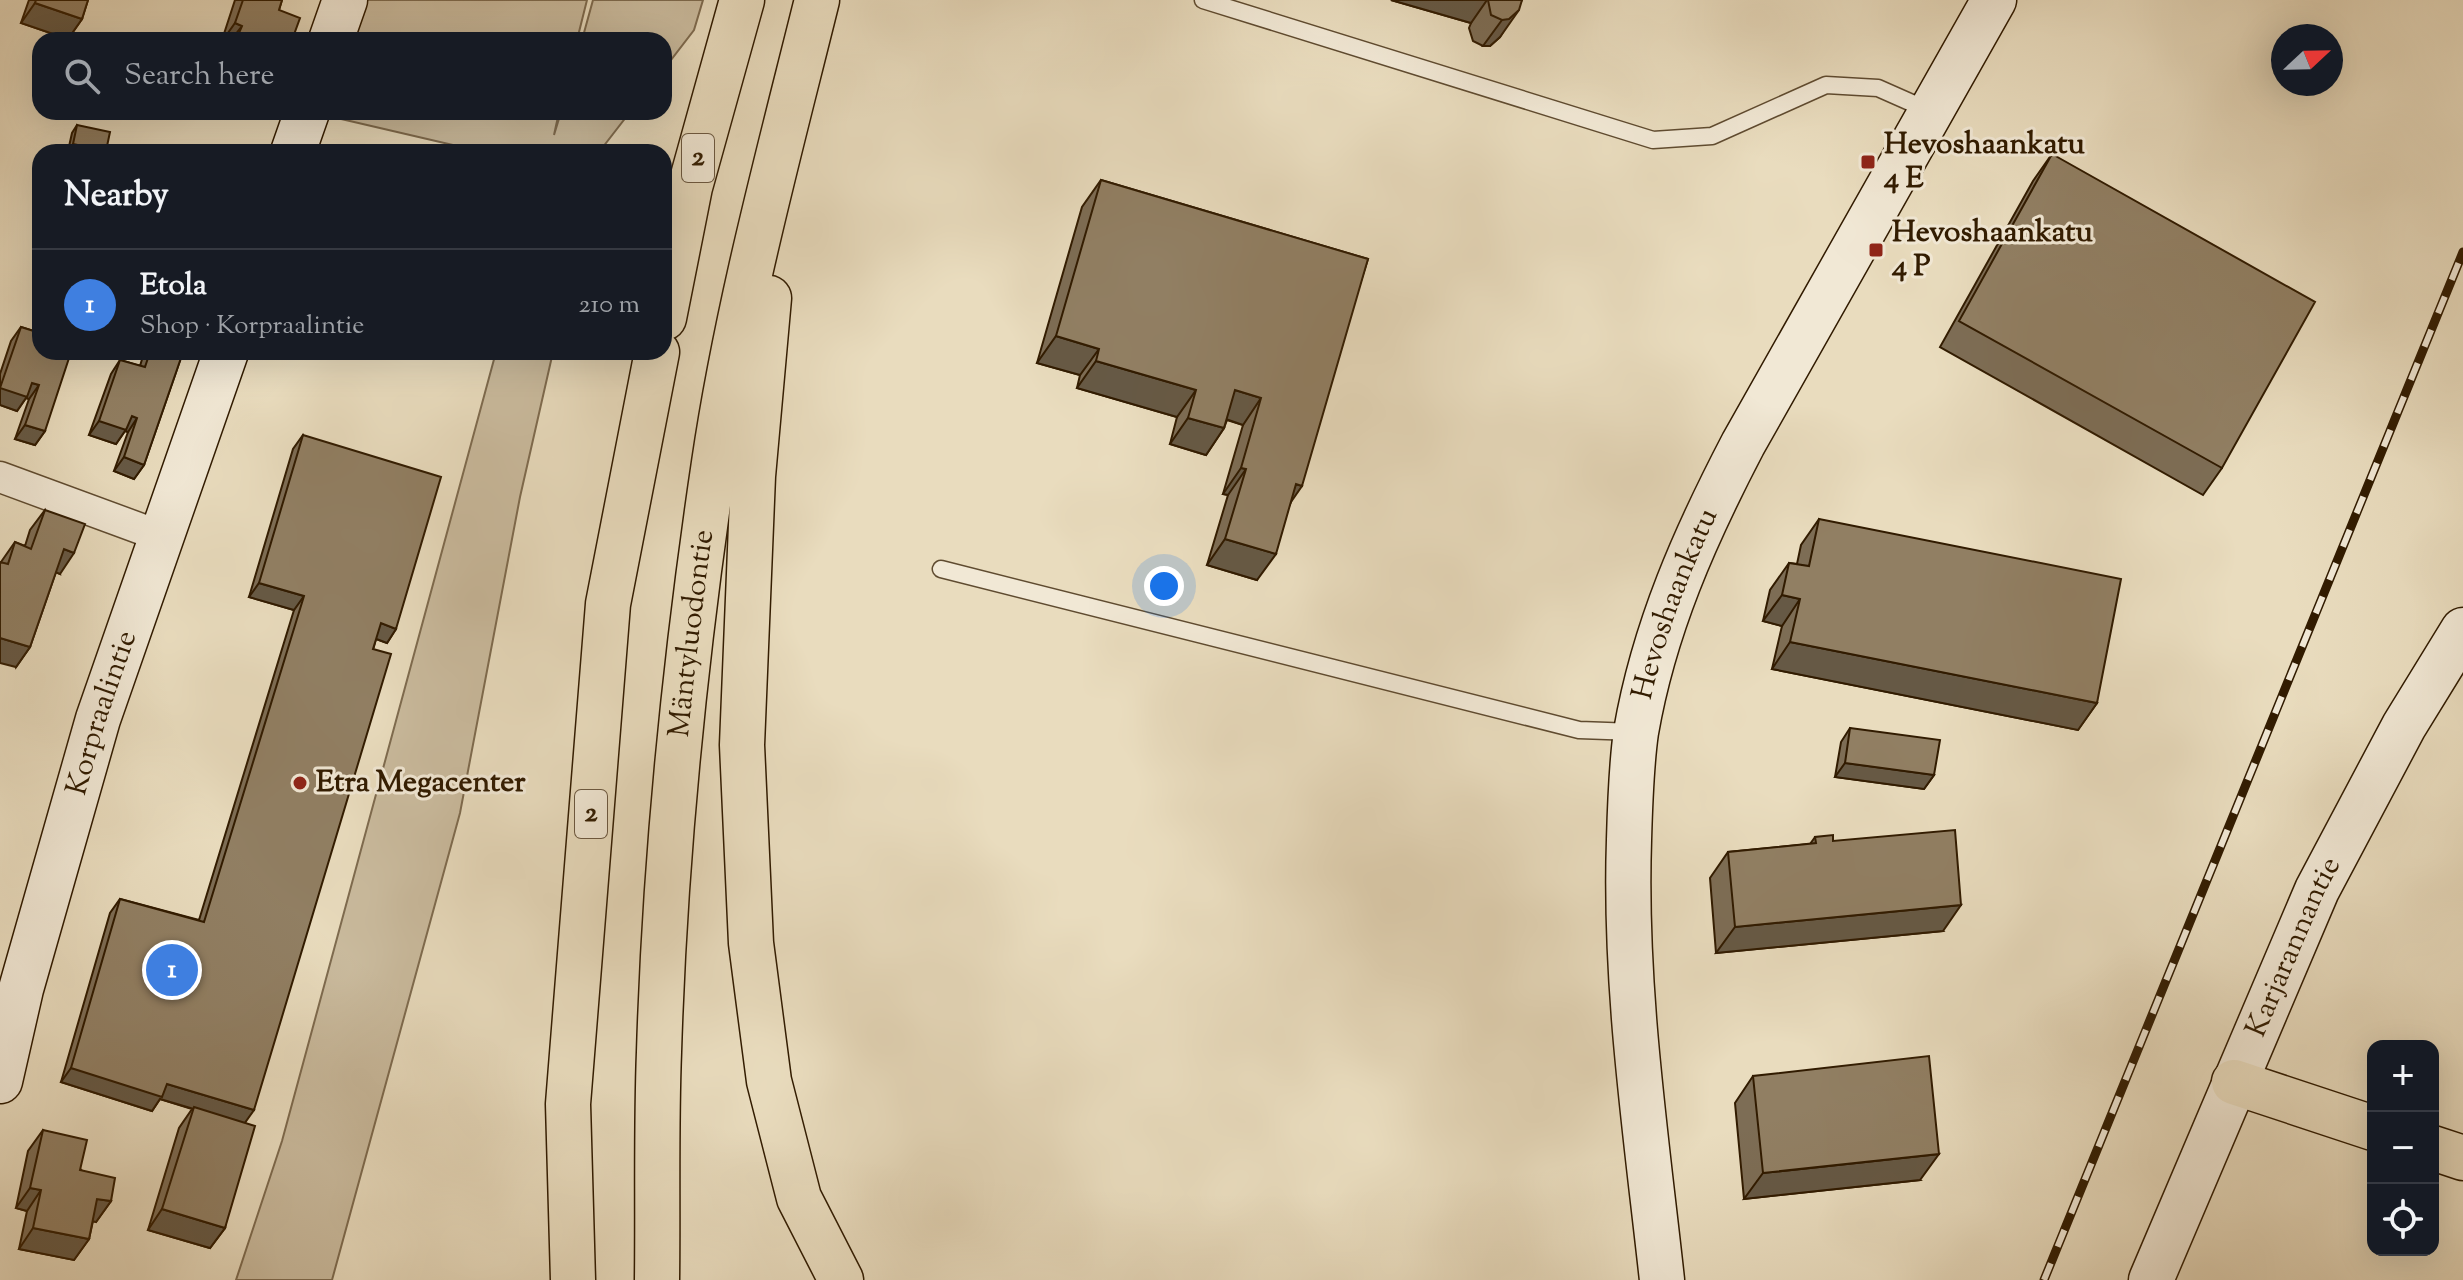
<!DOCTYPE html>
<meta charset="utf-8">
<style>
:root{--surface:#171b24;--page:#20242c;--text:#f1f3f6;--muted:#9ea1a6;--line:#363941;--accent:#c59692}
body{margin:0;font-family:"Sorts Mill Goudy",serif;background:var(--page);color:var(--text)}
.controls{position:absolute;right:24px;bottom:24px;display:grid;overflow:hidden;border-radius:16px;box-shadow:0 8px 32px #0002}
.controls button{width:72px;height:72px;display:grid;place-items:center;padding:0;border:0;border-bottom:2px solid var(--line);background:var(--surface);color:var(--text);font:40px sans-serif}
.compass{position:absolute;left:2271px;top:24px;width:72px;height:72px;border-radius:50%;background:var(--surface);box-shadow:0 8px 32px #0002;rotate:68deg}
.you{position:absolute;left:1164px;top:586px;width:28px;height:28px;margin:-20px;border:6px solid #fff;border-radius:50%;background:#1a73e8;box-shadow:0 0 0 12px #1a73e833}
.badge{display:grid;place-items:center;width:52px;height:52px;border-radius:50%;background:var(--accent);color:#fff;font-size:26px;font-weight:700}
.pin{position:absolute;translate:-50% -50%;border:4px solid #fff;box-shadow:0 2px 8px #0006}
.list{margin:0;padding:0;list-style:none}
h2{display:flex;justify-content:space-between;align-items:center;height:104px;margin:0;padding:0 32px;font-size:34px}
h2 small{font-size:26px;font-weight:400;color:var(--muted)}
.list li{display:grid;grid-template-columns:52px 1fr auto;gap:24px;align-items:center;box-sizing:border-box;height:112px;padding:0 32px;border-top:2px solid var(--line)}
.list b{display:block;font-size:30px;white-space:nowrap}
.list p{margin:0;font-size:26px;white-space:nowrap;color:var(--muted)}
.list em{font-size:26px;font-style:normal;color:var(--muted)}
.icon{flex:none;width:44px;height:44px;fill:none;stroke:currentColor;stroke-width:2;stroke-linecap:round;stroke-linejoin:round}
.map{position:relative;flex:none;width:2463px;height:1280px;overflow:hidden}
.search{position:absolute;background:var(--surface);box-shadow:0 8px 32px #0002;left:32px;top:32px;width:640px;height:88px;display:flex;align-items:center;gap:20px;box-sizing:border-box;padding:0 28px;border-radius:24px;color:var(--muted);font-size:30px}
.panel{position:absolute;background:var(--surface);box-shadow:0 8px 32px #0002;left:32px;top:144px;width:640px;height:216px;border-radius:24px}
.map>svg:first-child{display:block}
.green{fill:#cabb9e;stroke:#7e6b4f;stroke-width:2}
.lines{fill:none;stroke-linecap:round;stroke-linejoin:round}
.lane-casing{stroke:#5f4b30;stroke-width:19}
.street-casing{stroke:#5f4b30;stroke-width:33}
.secondary-casing{stroke:#311b00;stroke-width:47}
.highway-casing{stroke:#311b00;stroke-width:47}
.lane{stroke:#f1e8d5;stroke-width:16}
.street{stroke:#f1e8d5;stroke-width:30}
.secondary{stroke:#f1e8d5;stroke-width:44}
.highway{stroke:#e9dcbe;stroke-width:44}
.rail-casing{stroke:#311b00;stroke-width:9}
.rail{stroke:#f1e8d5;stroke-width:6;stroke-dasharray:18;stroke-linecap:butt}
.wall{fill:#7d6d55;stroke:#311b00;stroke-width:2}
.shaded-wall{fill:#665945;stroke:#311b00;stroke-width:2}
.building{fill:#917f63;stroke:#311b00;stroke-width:2}
.poi-dot{fill:#8f2418;stroke:#f1e8d5;stroke-width:3}
.labels{text-anchor:middle;dominant-baseline:central;stroke-width:6;stroke-linejoin:round;paint-order:stroke}
.shield{fill:#f1e8d5;stroke:#6b5840;stroke-width:2}
.shield-label{font-size:28px;font-weight:bold;fill:#311b00}
.poi-label{font-size:30px;font-weight:bold;fill:#311b00;stroke:#f1e8d5;text-anchor:start}
.street-label{font-size:30px;fill:#311b00;stroke:#f1e8d5}
</style>
<div class="map">
<svg width="2463" height="1280" viewBox="0 0 2463 1280">
<rect width="100%" height="100%" fill="#e9dcbe"/>
<filter id="stains"><feTurbulence type="fractalNoise" baseFrequency=".0025" numOctaves="4"/><feColorMatrix values="0 0 0 0 .2 0 0 0 0 .09 0 0 0 0 .02 0 0 0 .5 -.17"/></filter>
<radialGradient id="worn" r=".72"><stop offset=".6" stop-color="#630" stop-opacity="0"/><stop offset="1" stop-color="#630" stop-opacity=".3"/></radialGradient>
<!-- green -->
<path class="green" d="M 356,0 L 587,0 L 577,40 L 345,40 Z
M 593,0 L 703,0 L 694,30 L 664,69 L 664,40 L 582,40 Z
M 325,112 L 559,112 L 554,135 L 561,112 L 630,112 L 599,152 L 483,152 L 324,115 Z
M 496,352 L 553,352 L 520,497 L 460,813 L 332,1280 L 236,1280 L 282,1141 Z"/>
<g class="lines">
<!-- lane casing -->
<g class="lane-casing">
<path id="lane" d="M 1203,0 L 1653,140 L 1712,136 L 1826,85 L 1878,88 L 1930,111
M 941,569 L 1579,730 L 1635,732"/>
</g>
<!-- street casing -->
<g class="street-casing">
<path id="street" d="M 0,477 L 163,537"/>
</g>
<!-- secondary casing -->
<g class="secondary-casing">
<g id="secondary">
<path d="M 331,40 L 345,0"/>
<path d="M 293,152 L 307,112"/>
<path id="s1" d="M 0,1081 L 21,989 L 98,719 L 226,352"/>
<path id="s2" d="M 1662,1280 C 1646,1134 1624,987 1629,840 C 1630,804 1631,767 1636,732 C 1654,628 1695,536 1743,444 L 1994,0"/>
<path id="s3" d="M 2151,1280 L 2317,890 L 2404,726 L 2463,630"/>
</g>
</g>
<!-- highway casing -->
<g class="highway-casing">
<g id="highway">
<path d="M 769,298 L 753,476 L 742,745 L 751,943 L 769,1081 L 799,1198 L 841,1280"/>
<path d="M 664,318 L 690,187 L 742,0"/>
<path d="M 2234,1082 L 2373,1128"/>
<path d="M 2433,1148 L 2463,1158"/>
<path d="M 573,1280 L 568,1104 L 608,604 L 657,352"/>
<path id="s4" d="M 657,1280 C 658,1204 656,1128 659,1052 C 665,855 685,658 714,463 C 737,307 779,153 817,0"/>
</g>
</g>
<!-- lane -->
<use href="#lane" class="lane"/>
<!-- street -->
<use href="#street" class="street"/>
<!-- secondary -->
<use href="#secondary" class="secondary"/>
<!-- highway -->
<use href="#highway" class="highway"/>
<!-- rail casing -->
<g class="rail-casing">
<path id="rail" d="M 2044,1280 L 2463,252"/>
</g>
<!-- rail -->
<use href="#rail" class="rail"/>
</g>
<!-- wall -->
<path class="wall" d="M 29,0 L 88,0 L 82,19 L 68,39 L 21,23 Z
M 235,0 L 282,0 L 279,10 L 292,40 L 222,40 Z
M 1391,0 L 1522,0 L 1500,37 L 1490,46 L 1483,46 L 1473,41 L 1469,28 L 1471,23 Z
M 77,125 L 105,152 L 68,151 L 72,133 Z
M 2052,154 L 2222,468 L 2203,495 L 1940,347 L 2033,181 Z
M 1101,180 L 1368,259 L 1291,502 L 1257,580 L 1207,565 L 1228,495 L 1223,494 L 1243,425 L 1227,420 L 1224,428 L 1206,455 L 1170,444 L 1177,417 L 1077,388 L 1080,375 L 1037,363 L 1082,207 Z
M 21,327 L 40,333 L 45,431 L 35,445 L 15,439 L 29,399 L 26,398 L 17,411 L 0,405 L 0,374 L 11,341 Z
M 146,352 L 193,352 L 189,357 L 182,355 L 144,465 L 134,479 L 114,471 L 128,432 L 125,431 L 116,444 L 89,435 L 111,374 L 120,360 L 140,366 L 143,356 Z
M 303,435 L 396,629 L 387,643 L 376,639 L 245,1123 L 225,1228 L 210,1248 L 148,1230 L 179,1128 L 192,1109 L 160,1099 L 152,1111 L 61,1082 L 110,913 L 120,899 L 199,920 L 294,610 L 249,597 L 293,449 Z
M 45,510 L 60,574 L 56,572 L 30,647 L 16,667 L 1,562 L 15,542 L 25,546 L 30,530 Z
M 1819,519 L 2097,703 L 2078,730 L 1772,669 L 1782,626 L 1763,621 L 1770,590 L 1789,563 L 1797,564 L 1801,545 Z
M 1850,728 L 1934,775 L 1924,789 L 1835,777 L 1841,742 Z
M 1815,837 L 1833,841 L 1943,931 L 1716,953 L 1710,878 L 1728,852 L 1810,844 Z
M 1753,1076 L 1920,1180 L 1744,1199 L 1735,1103 Z
M 43,1130 L 111,1201 L 96,1222 L 93,1221 L 89,1239 L 74,1260 L 19,1249 L 27,1211 L 16,1208 L 28,1151 Z"/>
<!-- shaded-wall -->
<path class="shaded-wall" d="M 1391,0 L 1487,0 L 1471,23 Z
M 35,3 L 82,19 L 68,39 L 21,23 Z
M 1519,10 L 1500,37 L 1490,46 L 1483,46 L 1502,20 Z
M 235,23 L 242,26 L 231,40 L 223,40 Z
M 73,144 L 106,151 L 105,152 L 68,151 Z
M 1056,336 L 1099,349 L 1080,375 L 1037,363 Z
M 175,352 L 193,352 L 189,357 Z
M 1096,361 L 1196,390 L 1177,417 L 1077,388 Z
M 32,383 L 39,385 L 29,399 L 26,398 L 17,411 L 0,405 L 0,388 Z
M 1235,390 L 1261,398 L 1243,425 L 1217,416 Z
M 132,416 L 137,418 L 128,432 L 125,431 L 116,444 L 89,435 L 99,421 Z
M 1188,418 L 1224,428 L 1206,455 L 1170,444 Z
M 25,425 L 45,431 L 35,445 L 15,439 Z
M 124,457 L 144,465 L 134,479 L 114,471 Z
M 1241,468 L 1246,469 L 1228,495 L 1223,494 Z
M 1296,484 L 1302,486 L 1284,512 Z
M 1225,539 L 1276,554 L 1257,580 L 1207,565 Z
M 64,549 L 74,553 L 60,574 L 50,570 Z
M 259,583 L 304,596 L 294,610 L 249,597 Z
M 1782,595 L 1800,599 L 1782,626 L 1763,621 Z
M 381,623 L 396,629 L 387,643 L 371,637 Z
M 0,638 L 30,647 L 16,667 L 0,663 Z
M 1790,642 L 2097,703 L 2078,730 L 1772,669 Z
M 1845,763 L 1934,775 L 1924,789 L 1835,777 Z
M 1961,905 L 1943,931 L 1716,953 L 1735,927 Z
M 71,1068 L 167,1084 L 254,1110 L 244,1124 L 160,1099 L 152,1111 L 61,1082 Z
M 1939,1154 L 1920,1180 L 1744,1199 L 1763,1173 Z
M 30,1188 L 41,1190 L 27,1211 L 16,1208 Z
M 97,1199 L 111,1201 L 96,1222 L 83,1219 Z
M 162,1209 L 225,1228 L 210,1248 L 148,1230 Z
M 33,1228 L 89,1239 L 74,1260 L 19,1249 Z"/>
<!-- building -->
<path class="building" d="M 36,0 L 88,0 L 82,19 L 35,3 Z
M 243,0 L 282,0 L 279,10 L 300,18 L 292,40 L 236,40 L 242,26 L 235,23 Z
M 1488,0 L 1522,0 L 1519,10 L 1509,19 L 1502,20 L 1491,15 Z
M 77,125 L 110,132 L 106,151 L 73,144 Z
M 2052,154 L 2315,302 L 2222,468 L 1959,321 Z
M 1101,180 L 1368,259 L 1302,486 L 1296,484 L 1276,554 L 1225,539 L 1246,469 L 1241,468 L 1261,398 L 1235,390 L 1224,428 L 1188,418 L 1196,390 L 1096,361 L 1099,349 L 1056,336 Z
M 21,327 L 40,333 L 40,352 L 71,352 L 45,431 L 25,425 L 39,385 L 32,383 L 27,397 L 0,388 Z
M 150,352 L 183,352 L 144,465 L 124,457 L 137,418 L 132,416 L 126,430 L 99,421 L 120,360 L 145,367 Z
M 303,435 L 441,477 L 396,629 L 381,623 L 373,649 L 391,654 L 254,1110 L 167,1084 L 162,1097 L 71,1068 L 120,899 L 204,922 L 304,596 L 259,583 Z
M 45,510 L 85,524 L 74,553 L 64,549 L 30,647 L 0,638 L 0,562 L 8,564 L 15,542 L 31,549 Z
M 1819,519 L 2121,579 L 2097,703 L 1790,642 L 1800,599 L 1782,595 L 1789,563 L 1809,566 Z
M 1850,728 L 1940,740 L 1934,775 L 1845,763 Z
M 1955,830 L 1961,905 L 1735,927 L 1728,852 L 1816,843 L 1815,837 L 1833,835 L 1833,841 Z
M 1929,1056 L 1939,1154 L 1763,1173 L 1753,1076 Z
M 194,1107 L 255,1126 L 225,1228 L 162,1209 Z
M 43,1130 L 87,1140 L 80,1170 L 115,1178 L 111,1201 L 97,1199 L 89,1239 L 33,1228 L 41,1190 L 30,1188 Z"/>
<!-- markers -->
<g class="poi-dot">
<rect x="1860" y="154" width="16" height="16" rx="4"/>
<rect x="1868" y="242" width="16" height="16" rx="4"/>
<circle cx="300" cy="783" r="8"/>
</g>
<g class="labels">
<!-- shield labels -->
<g class="shield">
<rect x="682" y="134" width="32" height="48" rx="6"/>
<rect x="575" y="790" width="32" height="48" rx="6"/>
</g>
<g class="shield-label">
<text x="698" y="158">2</text>
<text x="591" y="814">2</text>
</g>
<!-- poi labels -->
<g class="poi-label">
<text x="1884" y="145">Hevoshaankatu<tspan x="1884" dy="34">4 E</tspan></text>
<text x="1892" y="233">Hevoshaankatu<tspan x="1892" dy="34">4 P</tspan></text>
<text x="316" y="783">Etra Megacenter</text>
</g>
<!-- street labels -->
<g class="street-label">
<text stroke="none"><textPath href="#s2" startOffset="684">Hevoshaankatu</textPath></text>
<text stroke="none"><textPath href="#s4" startOffset="648">Mäntyluodontie</textPath></text>
<text stroke="none"><textPath href="#s1" startOffset="382">Korpraalintie</textPath></text>
<text stroke="none"><textPath href="#s3" startOffset="362">Karjarannantie</textPath></text>
</g>
</g>
<rect width="100%" height="100%" filter="url(#stains)"/>
<rect width="100%" height="100%" fill="url(#worn)"/>
</svg>
<div class="controls">
<button>+</button>
<button>−</button>
<button><svg class="icon" aria-label="locate" viewBox="0 0 24 24"><circle cx="12" cy="12" r="6"/><path d="M12 2v4M12 18v4M2 12h4M18 12h4"/></svg></button>
</div>
<svg class="compass" viewBox="-18 -18 36 36"><path d="M0-13l5 13h-10z" fill="#e53935"/><path d="M0 13l5-13h-10z" fill="#9ea1a6"/></svg>
<div class="you"></div>
<div class="pin badge" style="left:172px;top:970px;background:#3f7fe0">1</div>
<div class="search"><svg class="icon" aria-label="search" viewBox="0 0 24 24"><circle cx="10" cy="10" r="6"/><path d="M15 15l6 6"/></svg>Search here</div>
<section class="panel">
<h2>Nearby<small></small></h2>
<ul class="list">
<li><span class="badge" style="background:#3f7fe0">1</span><div><b>Etola</b><p>Shop · Korpraalintie</p></div><em>210 m</em></li>
</ul>
</section>
</div>
